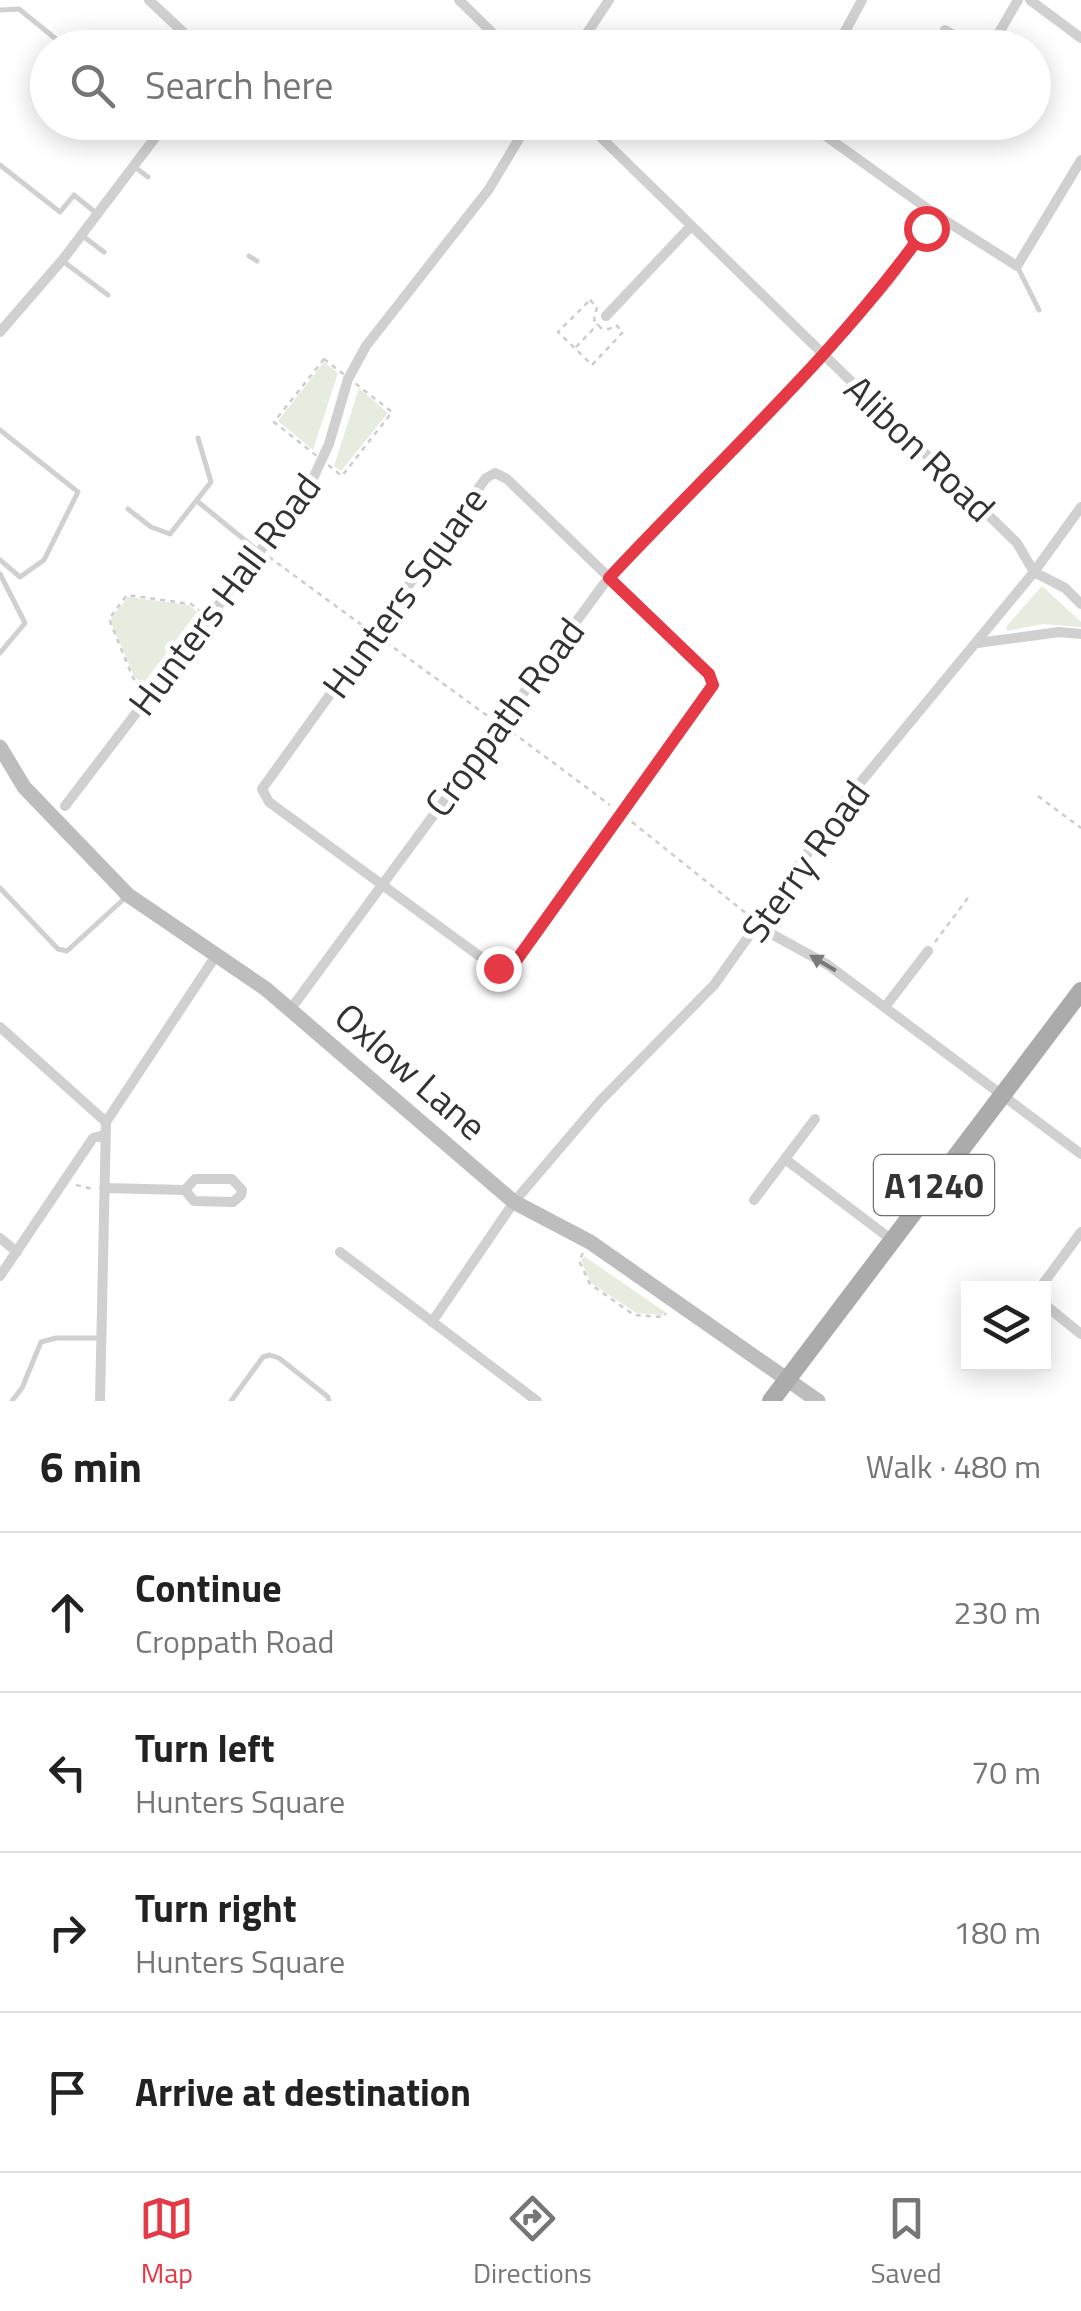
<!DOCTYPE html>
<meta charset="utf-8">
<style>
:root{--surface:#fff;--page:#f6f6f6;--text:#222;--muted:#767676;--line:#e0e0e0;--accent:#e63946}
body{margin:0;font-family:"Titillium Web",sans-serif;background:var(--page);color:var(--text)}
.controls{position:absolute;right:30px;bottom:30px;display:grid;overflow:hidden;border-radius:0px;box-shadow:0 5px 25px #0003}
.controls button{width:90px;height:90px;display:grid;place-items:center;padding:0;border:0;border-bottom:2px solid var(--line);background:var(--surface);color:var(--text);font:50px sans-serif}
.stop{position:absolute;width:30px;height:30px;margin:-22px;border:8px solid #e63946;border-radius:50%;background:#fff}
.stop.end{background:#e63946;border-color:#fff;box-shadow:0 2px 10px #0008}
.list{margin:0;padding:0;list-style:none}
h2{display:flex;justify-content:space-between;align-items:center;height:130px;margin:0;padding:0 40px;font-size:42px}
h2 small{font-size:32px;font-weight:400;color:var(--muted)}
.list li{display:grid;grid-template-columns:65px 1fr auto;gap:30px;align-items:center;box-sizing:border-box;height:160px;padding:0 40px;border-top:2px solid var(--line)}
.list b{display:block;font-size:38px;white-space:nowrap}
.list p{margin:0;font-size:32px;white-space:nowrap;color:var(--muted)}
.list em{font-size:32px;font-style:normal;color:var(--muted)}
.icon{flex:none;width:55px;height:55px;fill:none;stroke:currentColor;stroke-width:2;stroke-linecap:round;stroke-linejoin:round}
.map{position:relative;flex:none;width:1081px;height:1401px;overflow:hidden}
.search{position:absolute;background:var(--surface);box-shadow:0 5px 25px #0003;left:30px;right:30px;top:30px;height:110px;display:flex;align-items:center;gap:25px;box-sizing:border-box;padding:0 35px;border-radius:55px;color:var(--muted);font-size:38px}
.sheet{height:770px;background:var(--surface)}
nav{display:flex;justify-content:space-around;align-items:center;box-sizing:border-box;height:140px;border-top:2px solid var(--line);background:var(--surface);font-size:28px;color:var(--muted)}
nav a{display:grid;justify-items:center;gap:5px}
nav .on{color:var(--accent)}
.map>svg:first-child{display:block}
.green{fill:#e6ecdf}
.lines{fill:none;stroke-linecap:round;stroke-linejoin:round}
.path{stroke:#cdcdcd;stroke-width:2.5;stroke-dasharray:5 5;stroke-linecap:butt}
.lane{stroke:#d0d0d0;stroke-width:5}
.street{stroke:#d0d0d0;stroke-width:10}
.secondary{stroke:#bdbdbd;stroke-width:15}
.primary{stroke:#ababab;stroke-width:18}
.oneway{fill:#7a7a7a}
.route{stroke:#e63946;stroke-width:12}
.labels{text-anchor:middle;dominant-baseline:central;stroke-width:10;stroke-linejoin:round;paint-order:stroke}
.shield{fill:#fff;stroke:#707070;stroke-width:2.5}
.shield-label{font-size:35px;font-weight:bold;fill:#333}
.street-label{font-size:38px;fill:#333;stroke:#fff}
</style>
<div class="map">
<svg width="1081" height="1401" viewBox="0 0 1081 1401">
<rect width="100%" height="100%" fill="#fff"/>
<!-- green -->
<path class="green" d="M 324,362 L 338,373 L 313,450 L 278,421 Z
M 359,388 L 388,413 L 341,471 L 334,466 Z
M 1042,586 L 1081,622 L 1081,627 L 1043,624 L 1007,631 L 1006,627 Z
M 128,597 L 189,605 L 197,612 L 143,684 L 134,676 L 110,620 Z
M 584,1256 L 665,1312 L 662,1315 L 636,1313 L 591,1283 L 581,1261 Z"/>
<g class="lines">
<!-- path -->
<path class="path" d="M 590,300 L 597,307 L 594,320 L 601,328 L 609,329 L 616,325 L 623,332 L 592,365 L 558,332 Z
M 576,347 L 598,324
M 324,359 L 392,412 L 342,476 L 274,422 Z
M 269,557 L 363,626
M 386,642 L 489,717
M 143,686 L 133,678 L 109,619 L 127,595 L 191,604 L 200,611
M 512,732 L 610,805
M 1038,796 L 1081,828
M 632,822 L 747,914
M 935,942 L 970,895
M 76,1185 L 93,1189
M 583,1253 L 579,1261 L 590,1284 L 634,1315 L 663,1317 L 666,1313"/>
<!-- lane -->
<path class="lane" d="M 0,10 L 19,9 L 67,48
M 0,165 L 60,212 L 74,195 L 96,213
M 136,168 L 148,177
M 84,237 L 104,252
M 249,256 L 257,261
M 64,262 L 108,295
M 1018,268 L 1039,310
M 0,430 L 78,492 L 44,560 L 20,577 L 0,560
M 197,501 L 257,550
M 128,509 L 151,527 L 170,534 L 211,482 L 198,438
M 0,574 L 25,623 L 0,653
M 0,888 L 58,949 L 67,951 L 125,898
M 12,1401 L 22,1388 L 41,1342 L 56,1338 L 101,1338
M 231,1401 L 263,1357 L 270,1355 L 279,1358 L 328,1397 L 329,1401"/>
<!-- street -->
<path class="street" d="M 149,0 L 200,48
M 459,0 L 508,48
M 1030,0 L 1081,38
M 945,30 L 977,48
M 577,48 L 609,0
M 836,48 L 862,0
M 990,48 L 1018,0
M 585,122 L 1017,543 L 1034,572 L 1065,588 L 1081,604
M 806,122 L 935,214 L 1017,266 L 1081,160
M 606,316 L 691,226
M 0,332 L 64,258 L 167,122
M 495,473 L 507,479 L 709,674 L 713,685 L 515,961 L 505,968 L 489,963 L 269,802 L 262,789 L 486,478 Z
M 978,643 L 1059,632 L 1081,634
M 65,806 L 309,487 L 329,444 L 348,379 L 366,346 L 489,189 L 529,122
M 757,926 L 828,965 L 1081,1154
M 885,1007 L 928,951
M 290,1010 L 609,577 L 847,329 L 889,281 L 935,214
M 0,1027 L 106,1122
M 785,1159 L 892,1240
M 104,1188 L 185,1190 L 195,1179 L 232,1179 L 242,1190 L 241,1195 L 233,1202 L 194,1201 L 185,1190
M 754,1200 L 815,1119
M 0,1238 L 17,1252
M 340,1252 L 537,1401
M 0,1276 L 93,1138 L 104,1135
M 1040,1288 L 1081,1232
M 1044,1304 L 1081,1334
M 432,1322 L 514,1202 L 600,1101 L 714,985 L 841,806 L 1034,572 L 1081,507
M 100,1401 L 106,1122 L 215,957"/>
<!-- secondary -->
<path class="secondary" d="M 0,747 L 24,787 L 128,895 L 266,989 L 514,1202 L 590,1242 L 818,1401"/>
<!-- primary -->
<path class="primary" d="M 771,1401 L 1081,991"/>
</g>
<!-- one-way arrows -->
<defs><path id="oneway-solid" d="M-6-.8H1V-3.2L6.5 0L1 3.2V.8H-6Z" transform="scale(2.5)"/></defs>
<use class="oneway" href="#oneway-solid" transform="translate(823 963) rotate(-149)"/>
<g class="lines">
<!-- route -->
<path class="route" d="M 498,968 L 505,968 L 516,961 L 713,685 L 709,674 L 609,578 C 716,463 835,356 926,228"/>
</g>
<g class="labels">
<!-- shield labels -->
<rect class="shield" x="874" y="1155" width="120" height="60" rx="8"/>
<g class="shield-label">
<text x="934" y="1185">A1240</text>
</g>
<!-- street labels -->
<g class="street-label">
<text transform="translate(920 448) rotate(44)">Alibon Road</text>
<text transform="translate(404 592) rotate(-54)">Hunters Square</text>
<text transform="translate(224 594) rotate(-53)">Hunters Hall Road</text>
<text transform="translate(504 717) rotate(-53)">Croppath Road</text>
<text transform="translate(805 861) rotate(-54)">Sterry Road</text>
<text transform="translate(411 1071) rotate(41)">Oxlow Lane</text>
</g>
</g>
</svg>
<div class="controls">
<button><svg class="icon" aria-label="layers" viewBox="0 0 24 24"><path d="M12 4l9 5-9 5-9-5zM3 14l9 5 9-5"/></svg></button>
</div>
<div class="stop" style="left:926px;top:228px"></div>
<div class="stop end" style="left:498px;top:968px"></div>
<div class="search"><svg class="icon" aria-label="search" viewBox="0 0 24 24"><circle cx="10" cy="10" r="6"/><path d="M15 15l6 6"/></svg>Search here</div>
</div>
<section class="sheet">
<h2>6 min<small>Walk · 480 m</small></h2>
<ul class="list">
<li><svg class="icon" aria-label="ahead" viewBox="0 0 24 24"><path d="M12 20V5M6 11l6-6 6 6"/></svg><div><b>Continue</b><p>Croppath Road</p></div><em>230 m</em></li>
<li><svg class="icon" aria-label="left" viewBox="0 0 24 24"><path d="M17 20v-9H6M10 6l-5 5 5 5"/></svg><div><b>Turn left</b><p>Hunters Square</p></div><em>70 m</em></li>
<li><svg class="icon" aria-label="right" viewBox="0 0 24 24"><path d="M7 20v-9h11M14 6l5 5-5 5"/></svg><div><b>Turn right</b><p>Hunters Square</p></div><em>180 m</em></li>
<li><svg class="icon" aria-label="arrive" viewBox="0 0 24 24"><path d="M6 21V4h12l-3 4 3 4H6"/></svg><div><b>Arrive at destination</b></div></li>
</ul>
</section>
<nav>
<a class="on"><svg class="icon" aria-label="map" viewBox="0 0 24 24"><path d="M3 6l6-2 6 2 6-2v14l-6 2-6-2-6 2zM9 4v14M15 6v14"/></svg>Map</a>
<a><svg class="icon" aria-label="directions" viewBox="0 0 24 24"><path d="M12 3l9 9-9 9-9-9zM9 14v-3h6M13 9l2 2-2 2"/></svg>Directions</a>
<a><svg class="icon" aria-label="saved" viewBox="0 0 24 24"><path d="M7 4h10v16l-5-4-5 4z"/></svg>Saved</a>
</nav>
